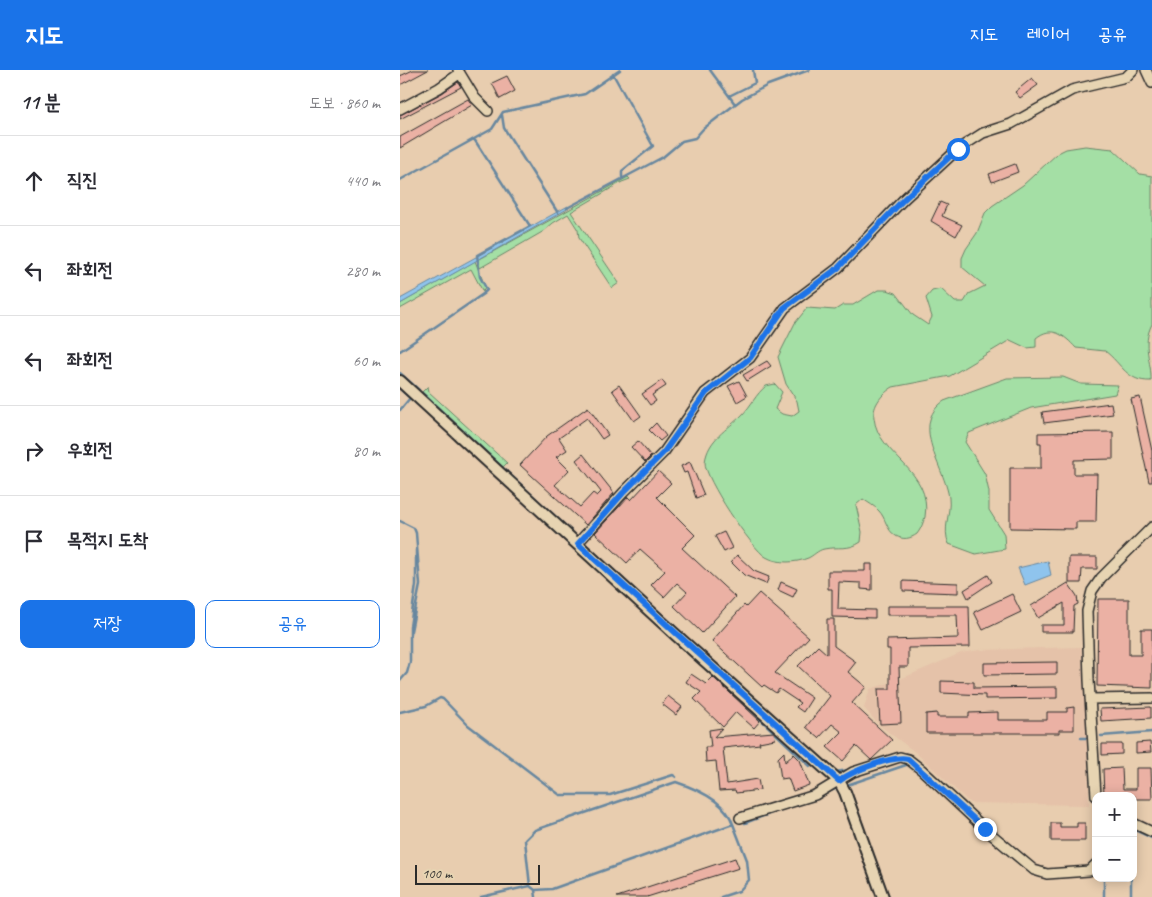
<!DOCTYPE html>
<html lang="ko">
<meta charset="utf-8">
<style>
:root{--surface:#fff;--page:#f2f2f3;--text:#2b2b33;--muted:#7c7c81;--line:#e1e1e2;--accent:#1a73e8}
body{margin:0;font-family:Caveat,"Poor Story",sans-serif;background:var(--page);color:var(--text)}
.controls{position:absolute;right:15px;bottom:15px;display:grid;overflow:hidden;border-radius:10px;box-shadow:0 2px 12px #0003}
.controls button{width:45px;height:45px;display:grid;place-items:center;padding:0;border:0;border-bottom:1px solid var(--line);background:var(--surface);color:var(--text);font:25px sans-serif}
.scale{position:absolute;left:15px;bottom:12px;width:125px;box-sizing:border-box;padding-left:5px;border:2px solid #2b2b2b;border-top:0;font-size:14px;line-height:18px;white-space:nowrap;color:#2b2b2b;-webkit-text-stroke:4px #e7d4b2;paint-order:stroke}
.stop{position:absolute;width:15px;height:15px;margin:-11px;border:4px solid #1a73e8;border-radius:50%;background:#fff}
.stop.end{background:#1a73e8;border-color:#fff;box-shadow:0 1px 5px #0008}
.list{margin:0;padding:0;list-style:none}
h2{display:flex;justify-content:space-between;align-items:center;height:65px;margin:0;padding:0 20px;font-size:21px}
h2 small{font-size:16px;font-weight:400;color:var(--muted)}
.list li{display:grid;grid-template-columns:32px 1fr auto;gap:15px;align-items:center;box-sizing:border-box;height:90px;padding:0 20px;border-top:1px solid var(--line)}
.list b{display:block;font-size:19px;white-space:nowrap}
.list em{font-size:16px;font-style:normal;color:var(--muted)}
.actions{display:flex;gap:10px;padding:15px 20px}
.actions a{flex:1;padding:11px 0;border:1px solid var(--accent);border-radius:10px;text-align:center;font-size:18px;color:var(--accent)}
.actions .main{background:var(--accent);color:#fff}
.icon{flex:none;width:28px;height:28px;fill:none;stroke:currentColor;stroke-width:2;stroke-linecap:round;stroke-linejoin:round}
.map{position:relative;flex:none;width:752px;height:827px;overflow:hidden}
header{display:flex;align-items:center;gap:30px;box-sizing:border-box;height:70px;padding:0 25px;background:var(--accent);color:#fff}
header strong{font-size:24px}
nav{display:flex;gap:28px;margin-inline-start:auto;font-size:18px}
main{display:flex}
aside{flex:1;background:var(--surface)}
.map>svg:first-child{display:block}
.built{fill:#e5c2a9}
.green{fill:#a4dfa5;stroke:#688568}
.water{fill:#8fc4ed;stroke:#67879f}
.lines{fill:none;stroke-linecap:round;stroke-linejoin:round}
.stream{stroke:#67879f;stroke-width:2.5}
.building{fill:#ebb1a4;stroke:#2b2b2b}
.minor-casing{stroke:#2b2b2b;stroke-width:12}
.tertiary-casing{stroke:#2b2b2b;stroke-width:14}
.minor{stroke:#e7d4b2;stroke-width:9}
.tertiary{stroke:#e7d4b2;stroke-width:10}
.route{stroke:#1a73e8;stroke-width:6}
</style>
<header>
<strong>지도</strong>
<nav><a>지도</a><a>레이어</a><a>공유</a></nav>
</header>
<main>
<aside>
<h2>11 분<small>도보 · 860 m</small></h2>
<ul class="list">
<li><svg class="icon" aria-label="ahead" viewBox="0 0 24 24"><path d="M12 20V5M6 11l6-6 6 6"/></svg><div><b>직진</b></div><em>440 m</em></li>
<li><svg class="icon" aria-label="left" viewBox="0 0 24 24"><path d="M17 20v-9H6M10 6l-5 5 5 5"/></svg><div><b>좌회전</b></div><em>280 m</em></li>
<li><svg class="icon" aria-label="left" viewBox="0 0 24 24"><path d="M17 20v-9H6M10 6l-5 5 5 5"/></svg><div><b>좌회전</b></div><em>60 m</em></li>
<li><svg class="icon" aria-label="right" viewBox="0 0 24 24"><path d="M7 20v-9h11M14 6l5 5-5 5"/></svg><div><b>우회전</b></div><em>80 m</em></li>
<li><svg class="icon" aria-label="arrive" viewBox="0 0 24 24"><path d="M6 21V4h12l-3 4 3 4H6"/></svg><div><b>목적지 도착</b></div></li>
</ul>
<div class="actions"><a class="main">저장</a><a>공유</a></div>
</aside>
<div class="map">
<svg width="752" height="827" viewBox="0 0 752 827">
<rect width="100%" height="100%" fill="#e8cdaf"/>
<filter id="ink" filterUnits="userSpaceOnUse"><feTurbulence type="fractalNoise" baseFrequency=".02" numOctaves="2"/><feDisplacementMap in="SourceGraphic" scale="10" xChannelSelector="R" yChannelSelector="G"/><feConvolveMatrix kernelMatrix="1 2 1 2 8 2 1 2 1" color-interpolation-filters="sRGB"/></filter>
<g filter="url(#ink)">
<!-- built -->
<path class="built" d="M 681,577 L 688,662 L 689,735 L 570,733 L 515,682 L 479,655 L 464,638 L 470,619 L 498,610 L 561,583 L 580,580 Z"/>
<!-- green -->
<path class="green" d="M 685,76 L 713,79 L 740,104 L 752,106 L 752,254 C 741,276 752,291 751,311 C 727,312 722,294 705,281 L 676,278 C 664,265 652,255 636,268 L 636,277 L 627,278 L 610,270 L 550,306 L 493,317 C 483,323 472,335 474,348 C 478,386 533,400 525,447 C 523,453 521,459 517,464 C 510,469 503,470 496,466 C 486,460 486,448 479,441 C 475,436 468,433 463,429 L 456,435 L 462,462 L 461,472 C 448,481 438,476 424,479 C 418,480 413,486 408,488 C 396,493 378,494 366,487 C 352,479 304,408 305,392 C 308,369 327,360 342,345 C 351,336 356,324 366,316 L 375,314 L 382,322 L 375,339 L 382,344 L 392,346 L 399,341 L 397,331 L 386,314 L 378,287 L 395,253 L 407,238 L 435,240 L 443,235 L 453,235 L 478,220 L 487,220 L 496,223 L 513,245 L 528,255 L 532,247 L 526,228 L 532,221 L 541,219 L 555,232 L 564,232 L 569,224 L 585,216 L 562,197 L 562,188 L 566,179 L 577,163 L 585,143 L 592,136 L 623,115 L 658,83 L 666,79 Z
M 228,107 L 230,109 L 222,112 L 171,142 L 219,213 L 212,218 L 179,168 L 178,160 L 168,144 L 153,153 L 144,161 L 80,198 L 78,190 Z
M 75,191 L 85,216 L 83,222 L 71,199 L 0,239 L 0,234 Z
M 663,307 L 681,314 L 718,315 L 715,324 L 631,338 L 569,363 L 565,372 L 585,404 L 589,422 L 589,440 L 604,464 L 605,479 L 576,484 L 549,474 C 542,459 551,444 549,428 C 545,397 509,355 544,331 L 607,308 Z
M 28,316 L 29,322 L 107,393 L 103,397 L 22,322 Z"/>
<!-- water -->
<path class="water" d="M 168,136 L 169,138 L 0,234 L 0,229 Z
M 648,491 L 651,505 L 625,515 L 618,498 Z"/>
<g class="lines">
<!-- stream -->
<path class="stream" d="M 310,0 L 335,34
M 213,4 L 253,76 L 222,101 L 222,107
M 329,26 L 355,13 L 353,0
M 102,45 L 104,58 L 158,143
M 0,110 L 92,59 L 103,42 L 185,24 L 220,0
M 167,138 L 263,87 L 282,71 L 295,68 L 303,59 L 342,29 L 368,15 L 409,0
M 0,281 L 83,224 L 87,220 L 80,207 L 77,185 L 130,156 L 74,69
M 0,303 L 19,320
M 0,319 L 10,328 L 0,340
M 22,323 L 171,461
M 15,332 L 21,337
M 0,451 L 14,458 L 16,463 L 20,515 L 11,561
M 183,472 L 285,566
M 0,611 L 7,603 L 10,592 L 10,557 L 16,515 L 16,480
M 322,613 L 410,696
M 0,642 L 26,636 L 40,628 L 43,629 L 68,655 L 160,725 L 210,725 L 273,705 L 276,707
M 701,666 L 752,662
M 681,668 L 690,668
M 435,702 L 449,700
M 447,715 L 506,695
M 428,722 L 437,718
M 345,753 L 374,742
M 733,759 L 752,768
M 704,808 L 704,827
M 135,820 L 152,819 L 333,754 C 326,731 297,719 276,712 L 135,760 L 125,770 L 130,816 L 135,820 L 136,827
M 81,827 L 130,816
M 321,827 L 339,821 L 349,810 L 347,790 L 333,754
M 731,827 L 731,808"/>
</g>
<!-- building -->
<path class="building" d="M 13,0 L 28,0 L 0,15 L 0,6 Z
M 107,6 L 115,21 L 100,29 L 92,13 Z
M 632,8 L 638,15 L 620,28 L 615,22 Z
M 58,12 L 61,17 L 0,49 L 0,45 L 42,23 Z
M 68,29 L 72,35 L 0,78 L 0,67 Z
M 615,94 L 618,102 L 592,112 L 589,104 Z
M 540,132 L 547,135 L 542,146 L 562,155 L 556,166 L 531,151 Z
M 367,291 L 371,296 L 347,311 L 343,305 Z
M 262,310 L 266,316 L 252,325 L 256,331 L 250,335 L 242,324 Z
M 339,311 L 347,326 L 337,332 L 328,316 Z
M 219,315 L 241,346 L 234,351 L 212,320 Z
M 740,327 L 752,381 L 752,412 L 749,412 L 731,329 Z
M 711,333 L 713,344 L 644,353 L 642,342 Z
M 188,337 L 208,365 L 202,369 L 187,348 L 159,368 L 167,380 L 156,387 L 169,400 L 155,415 L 180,437 L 193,423 L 197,426 L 201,422 L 176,390 L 183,384 L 214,423 L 186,455 L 120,395 L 147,366 Z
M 256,353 L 266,366 L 260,371 L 249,360 Z
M 713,362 L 713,389 L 674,390 L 674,404 L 697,404 L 696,452 L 676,452 L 676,459 L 610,458 L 610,398 L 641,398 L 641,373 L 638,373 L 638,363 Z
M 238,371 L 251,386 L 245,392 L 231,377 Z
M 290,392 L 304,425 L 296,428 L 287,402 L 284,403 L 281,396 Z
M 258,401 L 271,413 L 257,427 L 295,465 L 282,478 L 335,527 L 302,563 L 274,536 L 287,522 L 277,513 L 264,527 L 251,515 L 265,501 L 240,479 L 227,493 L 195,463 L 228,427 L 231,430 Z
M 324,462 L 332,478 L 324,482 L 315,466 Z
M 337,485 L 354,501 L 369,507 L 366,514 L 344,505 L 331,492 Z
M 669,487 L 697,487 L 697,499 L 682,499 L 681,513 L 669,513 Z
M 465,494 L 472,494 L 472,520 L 461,519 L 461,513 L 439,512 L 438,539 L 475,540 L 475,548 L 432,547 L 432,519 L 428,519 L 428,501 L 465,501 Z
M 588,505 L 592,512 L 568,528 L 564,520 Z
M 503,511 L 558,513 L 558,523 L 503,521 Z
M 381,512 L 397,519 L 393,527 L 378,520 Z
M 668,513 L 677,526 L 678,534 L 674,536 L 673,562 L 641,562 L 641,555 L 664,555 L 664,533 L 638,548 L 631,536 Z
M 359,523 L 409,567 L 375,603 L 412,628 L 403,642 L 396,637 L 400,633 L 379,619 L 376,623 L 364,615 L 362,617 L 312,571 L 344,535 L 346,537 Z
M 612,524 L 621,542 L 583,560 L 574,542 Z
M 698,529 L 729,529 L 729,585 L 741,585 L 741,559 L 752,559 L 752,618 L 697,616 Z
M 487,536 L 569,536 L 570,577 L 508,578 L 508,597 L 499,597 L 501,653 L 480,654 L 478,619 L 490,619 L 490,579 L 487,579 L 487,570 L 558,568 L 557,545 L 487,545 Z
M 427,549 L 434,549 L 434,576 L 456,592 L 448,602 L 466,617 L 452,633 L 492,670 L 471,690 L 456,676 L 443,691 L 427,677 L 442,662 L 432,654 L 419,668 L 406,657 L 430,626 L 398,596 L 418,576 L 427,584 Z
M 657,592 L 657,604 L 584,605 L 584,593 Z
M 291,604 L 306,614 L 313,607 L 360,651 L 354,658 L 336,642 L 323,657 L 294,629 L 301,622 L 286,612 Z
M 541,611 L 574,612 L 574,618 L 657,617 L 657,628 L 585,629 L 585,625 L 541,623 Z
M 268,626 L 282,637 L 276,645 L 262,634 Z
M 674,637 L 674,660 L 659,660 L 659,663 L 526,663 L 526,644 L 537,643 L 537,647 L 569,647 L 569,643 L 598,642 L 598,650 L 647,650 L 647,642 L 667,642 L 667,638 Z
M 751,637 L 751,648 L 701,651 L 700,639 Z
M 322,658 L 314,667 L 374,662 L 375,669 L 359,672 L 360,674 L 323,678 L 327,714 L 358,709 L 360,720 L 336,723 L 335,720 L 319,721 L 316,691 L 306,692 L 305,677 L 311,677 L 309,660 Z
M 750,672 L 751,682 L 736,683 L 736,673 Z
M 702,674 L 722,674 L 722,684 L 702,685 Z
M 384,682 L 385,692 L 394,684 L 400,690 L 409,715 L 393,721 L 388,708 L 381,709 L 378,688 Z
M 722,698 L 723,719 L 736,719 L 736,698 L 751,698 L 752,729 L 735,729 L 735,726 L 704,726 L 703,699 Z
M 651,753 L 660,753 L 660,757 L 677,757 L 677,753 L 685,753 L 685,771 L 651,771 Z
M 335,788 L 339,798 L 247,827 L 217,827 Z"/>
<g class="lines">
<!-- minor casing -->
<g class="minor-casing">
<path id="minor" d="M 58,0 L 75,28 L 88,41
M 746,0 L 752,13
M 0,39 L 39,18 L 59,4
M 177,474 L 223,423 L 264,382 L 305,323 L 350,288 L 385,238 L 438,198 L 504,129 L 558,79 L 583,63 L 611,54 L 672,20 L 726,7 L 733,0
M 690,629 L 752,628
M 696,726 L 689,610 L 687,541 L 692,521 L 701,508 L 752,457
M 340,748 L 415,725 L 453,702 L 500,687 L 508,689 L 522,700 L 585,759 L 634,800 L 647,804 L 689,801 L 696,794
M 733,753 L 752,762"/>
</g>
<!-- tertiary casing -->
<g class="tertiary-casing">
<path id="tertiary" d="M 0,311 L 277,566 L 439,711 L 445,722 L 483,827"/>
</g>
<!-- minor -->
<use href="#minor" class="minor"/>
<!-- tertiary -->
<use href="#tertiary" class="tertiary"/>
</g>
</g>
<g class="lines" filter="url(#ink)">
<!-- route -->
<path class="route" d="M 558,79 L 504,129 L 438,198 L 384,238 L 350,288 L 306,323 L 264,382 L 223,423 L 178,474 L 439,711 C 452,701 493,685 508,689 L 585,759"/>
</g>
</svg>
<div class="controls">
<button>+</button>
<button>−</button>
</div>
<div class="scale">100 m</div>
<div class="stop" style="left:558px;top:79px"></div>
<div class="stop end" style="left:585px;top:759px"></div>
</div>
</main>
